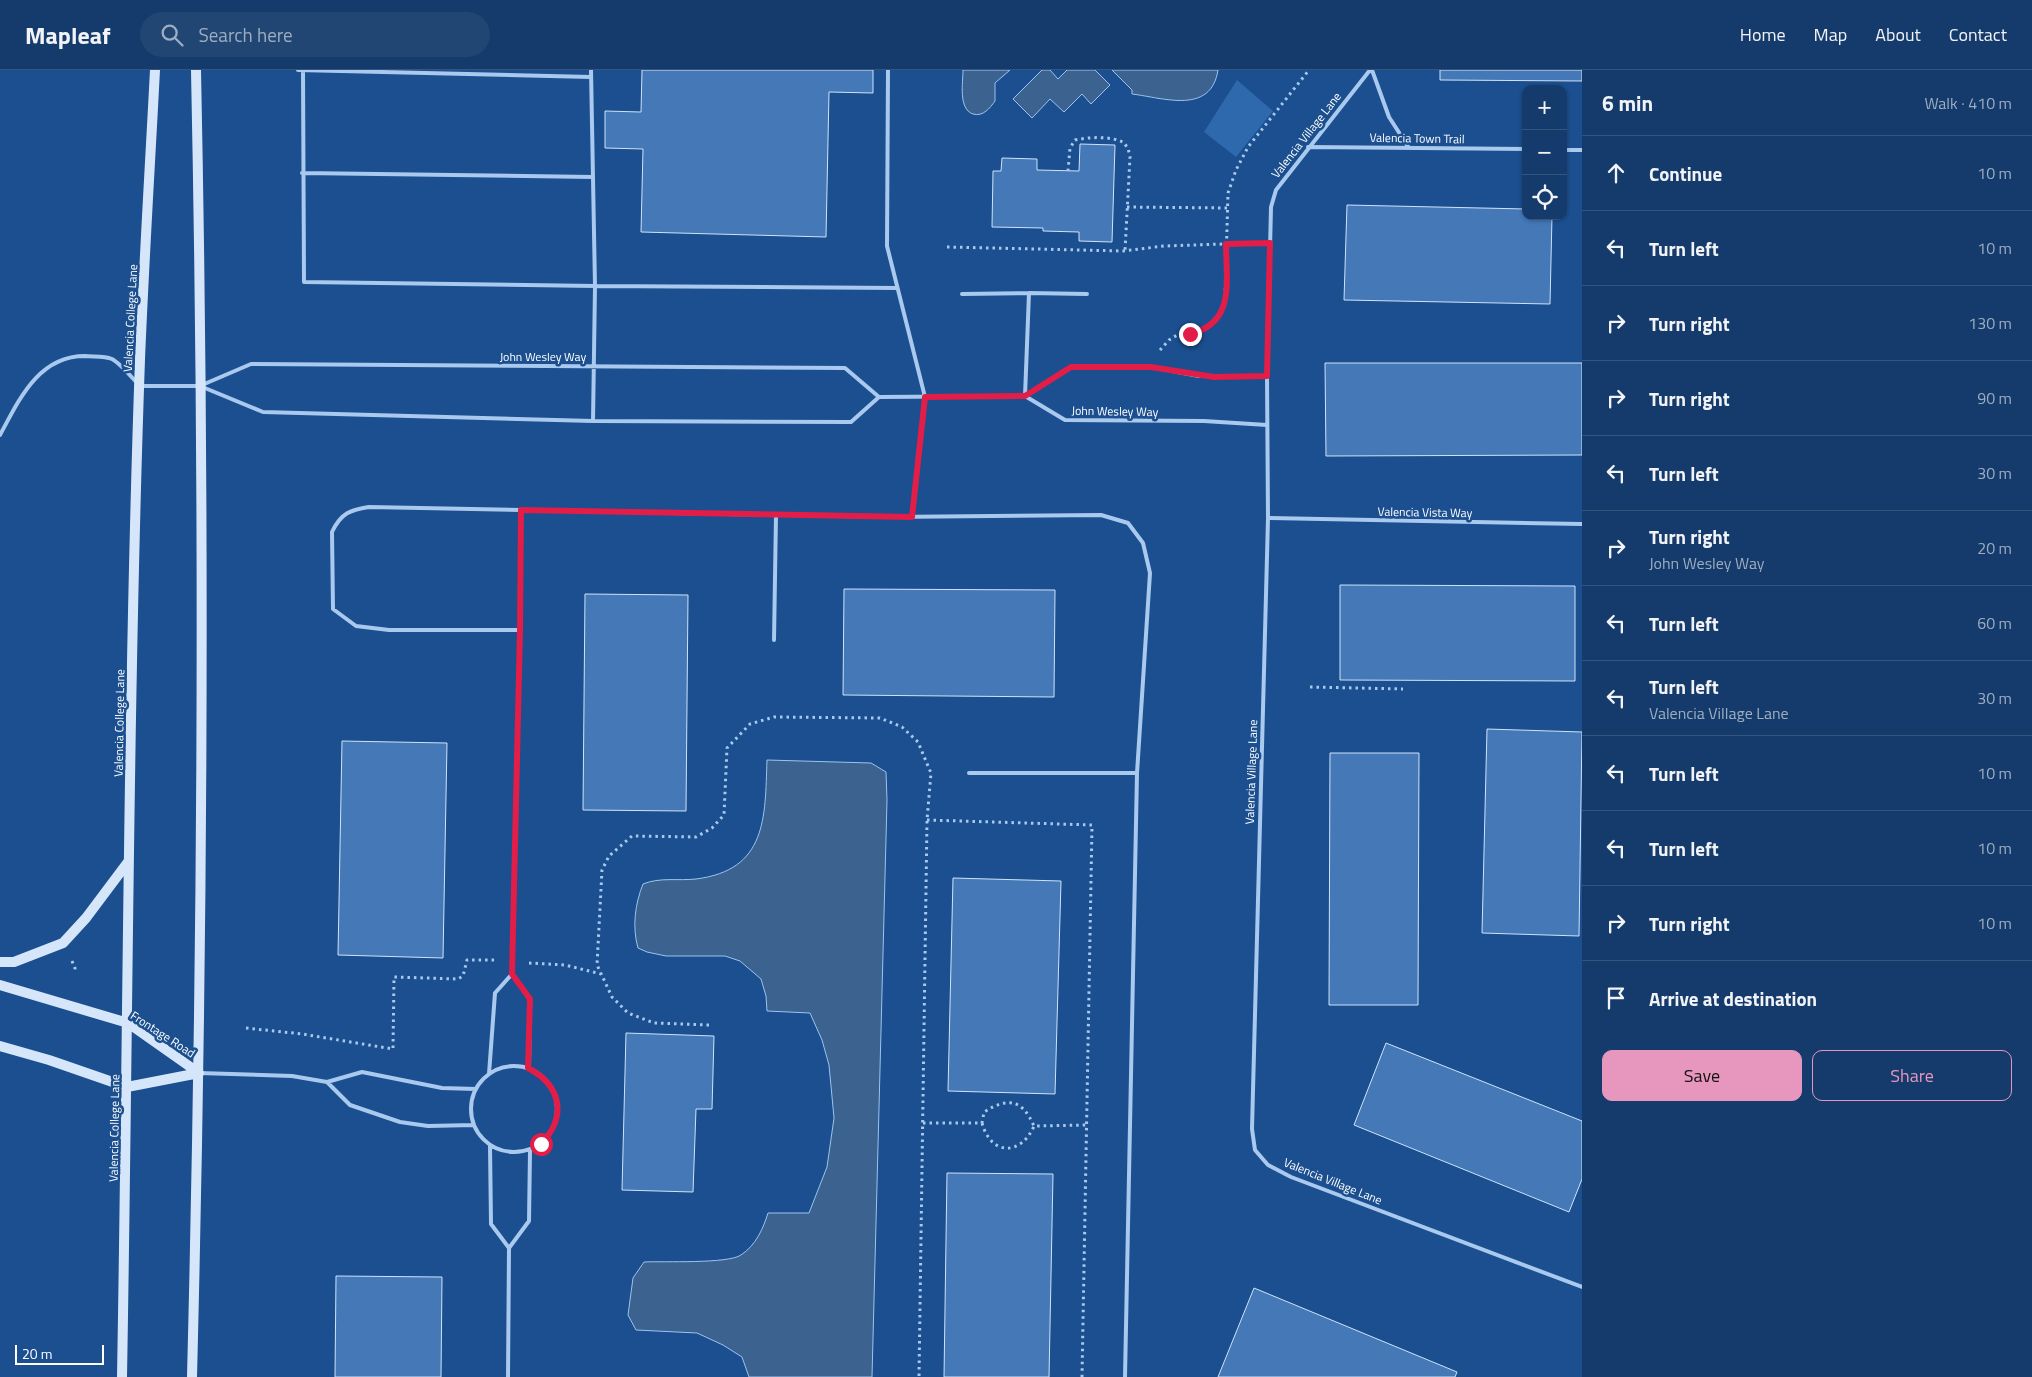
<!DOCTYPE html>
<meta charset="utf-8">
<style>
:root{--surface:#143b6b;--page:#214673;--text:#f1f3f6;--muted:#9dadc1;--line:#33557e;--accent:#e797bd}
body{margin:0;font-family:"Titillium Web",sans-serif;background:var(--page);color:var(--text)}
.controls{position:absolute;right:15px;top:15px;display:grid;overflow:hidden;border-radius:10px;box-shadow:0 1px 4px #0004}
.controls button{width:45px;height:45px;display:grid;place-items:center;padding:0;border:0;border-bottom:1px solid var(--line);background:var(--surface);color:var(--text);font:25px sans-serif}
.scale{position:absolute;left:15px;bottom:12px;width:89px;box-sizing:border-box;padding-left:5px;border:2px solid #fff;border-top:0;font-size:14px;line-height:18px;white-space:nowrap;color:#fff;-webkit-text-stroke:4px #1b4f8f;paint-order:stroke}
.stop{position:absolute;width:15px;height:15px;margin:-11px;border:4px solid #e11d48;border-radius:50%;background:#fff}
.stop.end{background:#e11d48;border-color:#fff;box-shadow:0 1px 5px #0008}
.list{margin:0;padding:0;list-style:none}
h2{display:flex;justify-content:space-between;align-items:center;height:65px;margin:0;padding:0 20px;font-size:21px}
h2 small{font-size:16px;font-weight:400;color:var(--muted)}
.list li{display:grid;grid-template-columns:32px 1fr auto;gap:15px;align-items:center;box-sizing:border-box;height:75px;padding:0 20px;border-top:1px solid var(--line)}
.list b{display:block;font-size:19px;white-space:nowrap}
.list p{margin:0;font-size:16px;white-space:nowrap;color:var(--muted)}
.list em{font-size:16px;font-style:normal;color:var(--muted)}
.actions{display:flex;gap:10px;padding:15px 20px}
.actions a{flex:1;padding:11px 0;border:1px solid var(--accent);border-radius:10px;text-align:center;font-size:18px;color:var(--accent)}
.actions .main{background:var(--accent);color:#111}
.icon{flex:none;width:28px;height:28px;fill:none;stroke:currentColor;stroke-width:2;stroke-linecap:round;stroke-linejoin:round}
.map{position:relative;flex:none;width:1582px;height:1307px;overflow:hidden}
header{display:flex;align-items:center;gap:30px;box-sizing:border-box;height:70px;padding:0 25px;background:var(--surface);border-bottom:1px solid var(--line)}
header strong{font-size:24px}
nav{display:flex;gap:28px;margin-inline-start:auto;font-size:18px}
.search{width:350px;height:45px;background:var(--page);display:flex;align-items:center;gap:12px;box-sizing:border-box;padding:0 18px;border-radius:28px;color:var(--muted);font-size:19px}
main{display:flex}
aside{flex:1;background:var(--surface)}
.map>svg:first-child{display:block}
.green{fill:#2e69ad}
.water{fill:#3c6290;stroke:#9cc4f0}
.building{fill:#4478b7;stroke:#cfe3fa}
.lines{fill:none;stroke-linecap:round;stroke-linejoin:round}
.path{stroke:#a9c9ee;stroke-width:3;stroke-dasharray:2.5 4;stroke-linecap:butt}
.lane{stroke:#a9c9ee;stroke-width:4}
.secondary{stroke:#d6e6fa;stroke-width:10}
.route{stroke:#e11d48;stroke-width:6}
.labels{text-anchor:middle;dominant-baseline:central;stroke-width:5;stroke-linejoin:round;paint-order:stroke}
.street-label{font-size:12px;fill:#fff;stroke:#1b4f8f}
</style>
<header>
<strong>Mapleaf</strong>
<div class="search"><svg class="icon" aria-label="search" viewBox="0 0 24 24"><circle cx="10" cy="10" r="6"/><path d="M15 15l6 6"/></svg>Search here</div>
<nav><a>Home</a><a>Map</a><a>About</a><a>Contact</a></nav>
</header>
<main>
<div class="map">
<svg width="1582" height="1307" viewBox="0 0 1582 1307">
<rect width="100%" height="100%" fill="#1b4f8f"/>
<!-- green -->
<path class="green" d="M 1237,10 L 1273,41 L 1236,87 L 1204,62 Z"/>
<!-- water -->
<path class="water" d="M 963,0 L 1010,0 L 995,13 L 995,31 C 990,38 983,47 973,44 C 958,39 963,12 963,0 Z
M 1042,0 L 1050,0 L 1058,9 L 1067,0 L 1095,0 L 1110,15 L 1091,34 L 1082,24 L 1064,42 L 1050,29 L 1032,48 L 1013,29 Z
M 1112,0 L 1218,0 C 1211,45 1164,28 1132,24 L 1132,20 Z
M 767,690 L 871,693 L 886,702 L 887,730 L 872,1307 L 749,1307 L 742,1287 L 723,1275 L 697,1263 L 636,1260 L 628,1245 L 633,1208 L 644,1192 C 663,1191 728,1194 741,1185 C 756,1175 763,1159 768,1143 L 809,1143 L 827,1097 L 834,1048 L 829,995 L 822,970 L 810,943 L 767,941 L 766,926 L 761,909 L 740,891 L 725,886 L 666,886 L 647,882 L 638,878 C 632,857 635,834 643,814 C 660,807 678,811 696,809 C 767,800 765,748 767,690 Z"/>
<!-- building -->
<path class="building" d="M 642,0 L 873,0 L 873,23 L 829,22 L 826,167 L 641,162 L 643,79 L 605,78 L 605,41 L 641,42 Z
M 1440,0 L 1582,0 L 1582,11 L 1440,10 Z
M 1080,74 L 1115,75 L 1112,172 L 1079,171 L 1079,162 L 1043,161 L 1043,158 L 992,157 L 993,101 L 1001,101 L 1002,88 L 1037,89 L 1037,100 L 1079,101 Z
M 1347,135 L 1526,139 L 1526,146 L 1552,146 L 1550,234 L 1344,230 Z
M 1325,293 L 1582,293 L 1582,385 L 1326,386 Z
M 1340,515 L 1575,516 L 1575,611 L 1340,610 Z
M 844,519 L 1055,520 L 1054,627 L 843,625 Z
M 585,524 L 688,525 L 686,741 L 583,740 Z
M 1487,659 L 1582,662 L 1579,866 L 1482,863 Z
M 342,671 L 447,673 L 443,888 L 338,885 Z
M 1330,683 L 1419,683 L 1418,935 L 1329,935 Z
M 953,808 L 1061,811 L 1055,1024 L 948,1021 Z
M 626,963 L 714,966 L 712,1039 L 696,1039 L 693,1122 L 622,1120 Z
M 1386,973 L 1582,1051 L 1582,1109 L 1569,1142 L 1354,1055 Z
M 947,1103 L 1053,1104 L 1049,1307 L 944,1307 Z
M 336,1206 L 442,1207 L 441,1307 L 335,1307 Z
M 1254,1218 L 1457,1302 L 1455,1307 L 1218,1307 Z"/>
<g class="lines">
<!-- path -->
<path class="path" d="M 1068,101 L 1070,78 L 1075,70 C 1090,67 1109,66 1123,72 L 1128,78 L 1130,87 L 1125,181
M 1127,137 L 1228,138
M 947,177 L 1123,181 L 1164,176 L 1254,173
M 1160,280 L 1169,270 L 1179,264 L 1198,262 L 1219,247 L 1225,229 L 1228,123 L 1236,100 L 1248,77 L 1309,0
M 1310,617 L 1403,619
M 927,750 L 1092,755 L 1082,1307
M 72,891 L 75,898 L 74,903
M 529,893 L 565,895 L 601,904
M 709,955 L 654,953 L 628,943 L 612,927 L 597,895 L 602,800 L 609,786 L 632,766 L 696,767 L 712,758 L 724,745 L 727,678 L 750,654 L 774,647 L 880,648 L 902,657 L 918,672 L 931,703 L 927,750 L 919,1307
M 246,958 L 302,964 L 393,979 L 394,907 L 458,909 L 463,906 L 467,890 L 494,890
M 923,1053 L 982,1053 L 984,1042 C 1008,1027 1022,1029 1034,1056 L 1087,1055
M 982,1053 C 991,1086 1021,1086 1034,1056"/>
<!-- lane -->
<path class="lane" d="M 298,0 L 591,7
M 303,0 L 304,212 L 595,216 L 897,218
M 591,0 L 595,216 L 593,351
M 888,0 L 887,176 L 925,327 L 912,447
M 1370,0 L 1276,120 L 1271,137 L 1267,306 L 1268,448 L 1252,1059 L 1255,1080 L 1268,1095 L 1291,1107 L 1582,1217
M 1372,0 L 1389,47 L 1409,78
M 1308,77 L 1526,79
M 1563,80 L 1582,80
M 302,103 L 593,107
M 962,224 L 1029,223
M 202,315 L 251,294 L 845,298 L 879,327 L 1025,326 L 1065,350 L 1204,351 L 1267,355
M 1025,326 L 1071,297 L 1151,297 L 1199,306 L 1267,306
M 1025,326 L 1029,223 L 1087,224
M 0,365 C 19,330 38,286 85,286 C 93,287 104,286 112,289 C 120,293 133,309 140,316 L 200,316 L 263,342 L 593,351 L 851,352 L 879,327
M 1268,448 L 1582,454
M 520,560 L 389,560 L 356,556 L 333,539 L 332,462 C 341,443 350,440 369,437 L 521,440
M 774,570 L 776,445
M 969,703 L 1137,703
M471 1039a43 43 0 1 1 86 0a43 43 0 1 1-86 0Z
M 529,998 L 530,929 L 512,904 L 520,560 L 521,440 L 888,447 L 1101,445 L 1128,453 L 1143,473 L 1150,503 L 1137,703 L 1125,1307
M 199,1003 L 292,1006 L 327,1012 L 362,1002 L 442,1018 L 476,1019
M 489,1004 L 495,923 L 512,904
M 327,1012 L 350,1035 L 400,1052 L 428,1056 L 473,1055
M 490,1076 L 491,1154 L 509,1178 L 529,1151 L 530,1081
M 508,1307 L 509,1178"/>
<!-- secondary -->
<path class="secondary" d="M 0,892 L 14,892 L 63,873 L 86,848 L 128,792
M 0,915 L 128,953 L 199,1003
M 0,976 L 49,990 L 127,1017 L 199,1003
M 122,1307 C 128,968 128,628 140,289 C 144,192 150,96 155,0
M 192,1307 C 203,872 205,436 196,0"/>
</g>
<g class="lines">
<!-- route -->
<path class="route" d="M 541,1074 C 567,1047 562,1016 528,998 L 530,929 L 512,904 L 520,560 L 521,440 L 912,447 L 925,327 L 1025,326 L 1071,297 L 1151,297 L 1214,307 L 1267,306 L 1270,173 L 1226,174 C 1226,211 1236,253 1190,264"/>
</g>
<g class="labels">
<!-- street labels -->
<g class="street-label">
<text transform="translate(1306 65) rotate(-52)">Valencia Village Lane</text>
<text transform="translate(1417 68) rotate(1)">Valencia Town Trail</text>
<text transform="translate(130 248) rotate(-87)">Valencia College Lane</text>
<text x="543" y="286">John Wesley Way</text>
<text transform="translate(1115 341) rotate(1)">John Wesley Way</text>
<text transform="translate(1425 442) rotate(1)">Valencia Vista Way</text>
<text transform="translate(119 653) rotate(-89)">Valencia College Lane</text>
<text transform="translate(1251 702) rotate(-88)">Valencia Village Lane</text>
<text transform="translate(163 964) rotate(33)">Frontage Road</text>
<text transform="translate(114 1058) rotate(-89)">Valencia College Lane</text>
<text transform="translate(1333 1111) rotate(22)">Valencia Village Lane</text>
</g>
</g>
</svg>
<div class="controls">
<button>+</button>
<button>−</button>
<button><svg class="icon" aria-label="locate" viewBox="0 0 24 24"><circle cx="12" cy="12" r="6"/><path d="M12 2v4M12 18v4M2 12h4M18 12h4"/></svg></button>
</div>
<div class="scale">20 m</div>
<div class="stop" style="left:541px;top:1074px"></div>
<div class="stop end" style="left:1190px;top:264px"></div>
</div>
<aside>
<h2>6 min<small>Walk · 410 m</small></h2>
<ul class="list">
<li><svg class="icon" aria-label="ahead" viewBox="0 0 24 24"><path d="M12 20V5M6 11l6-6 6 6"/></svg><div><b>Continue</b></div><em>10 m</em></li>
<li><svg class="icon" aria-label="left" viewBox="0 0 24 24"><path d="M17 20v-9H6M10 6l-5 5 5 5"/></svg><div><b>Turn left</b></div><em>10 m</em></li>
<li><svg class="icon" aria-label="right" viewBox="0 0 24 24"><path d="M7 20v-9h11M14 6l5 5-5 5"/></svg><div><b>Turn right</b></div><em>130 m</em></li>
<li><svg class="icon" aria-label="right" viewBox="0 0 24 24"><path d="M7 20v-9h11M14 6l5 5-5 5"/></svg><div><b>Turn right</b></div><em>90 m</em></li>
<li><svg class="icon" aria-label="left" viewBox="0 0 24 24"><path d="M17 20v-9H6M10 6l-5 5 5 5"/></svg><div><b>Turn left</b></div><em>30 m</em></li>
<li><svg class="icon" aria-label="right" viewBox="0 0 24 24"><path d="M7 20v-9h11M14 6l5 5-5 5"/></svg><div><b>Turn right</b><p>John Wesley Way</p></div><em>20 m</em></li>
<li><svg class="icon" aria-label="left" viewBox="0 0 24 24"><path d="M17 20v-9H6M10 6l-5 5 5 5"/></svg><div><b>Turn left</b></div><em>60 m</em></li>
<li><svg class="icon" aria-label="left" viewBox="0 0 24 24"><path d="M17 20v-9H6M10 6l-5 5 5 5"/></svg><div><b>Turn left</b><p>Valencia Village Lane</p></div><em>30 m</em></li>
<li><svg class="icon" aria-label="left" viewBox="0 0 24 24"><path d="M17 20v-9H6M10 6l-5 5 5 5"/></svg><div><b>Turn left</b></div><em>10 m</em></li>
<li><svg class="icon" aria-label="left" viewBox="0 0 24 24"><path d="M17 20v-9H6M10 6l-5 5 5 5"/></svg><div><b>Turn left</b></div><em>10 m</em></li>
<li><svg class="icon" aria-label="right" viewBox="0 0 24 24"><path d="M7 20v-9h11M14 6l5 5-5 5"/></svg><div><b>Turn right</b></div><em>10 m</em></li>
<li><svg class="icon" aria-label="arrive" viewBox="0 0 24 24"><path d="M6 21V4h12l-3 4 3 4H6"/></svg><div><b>Arrive at destination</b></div></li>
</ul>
<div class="actions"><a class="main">Save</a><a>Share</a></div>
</aside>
</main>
